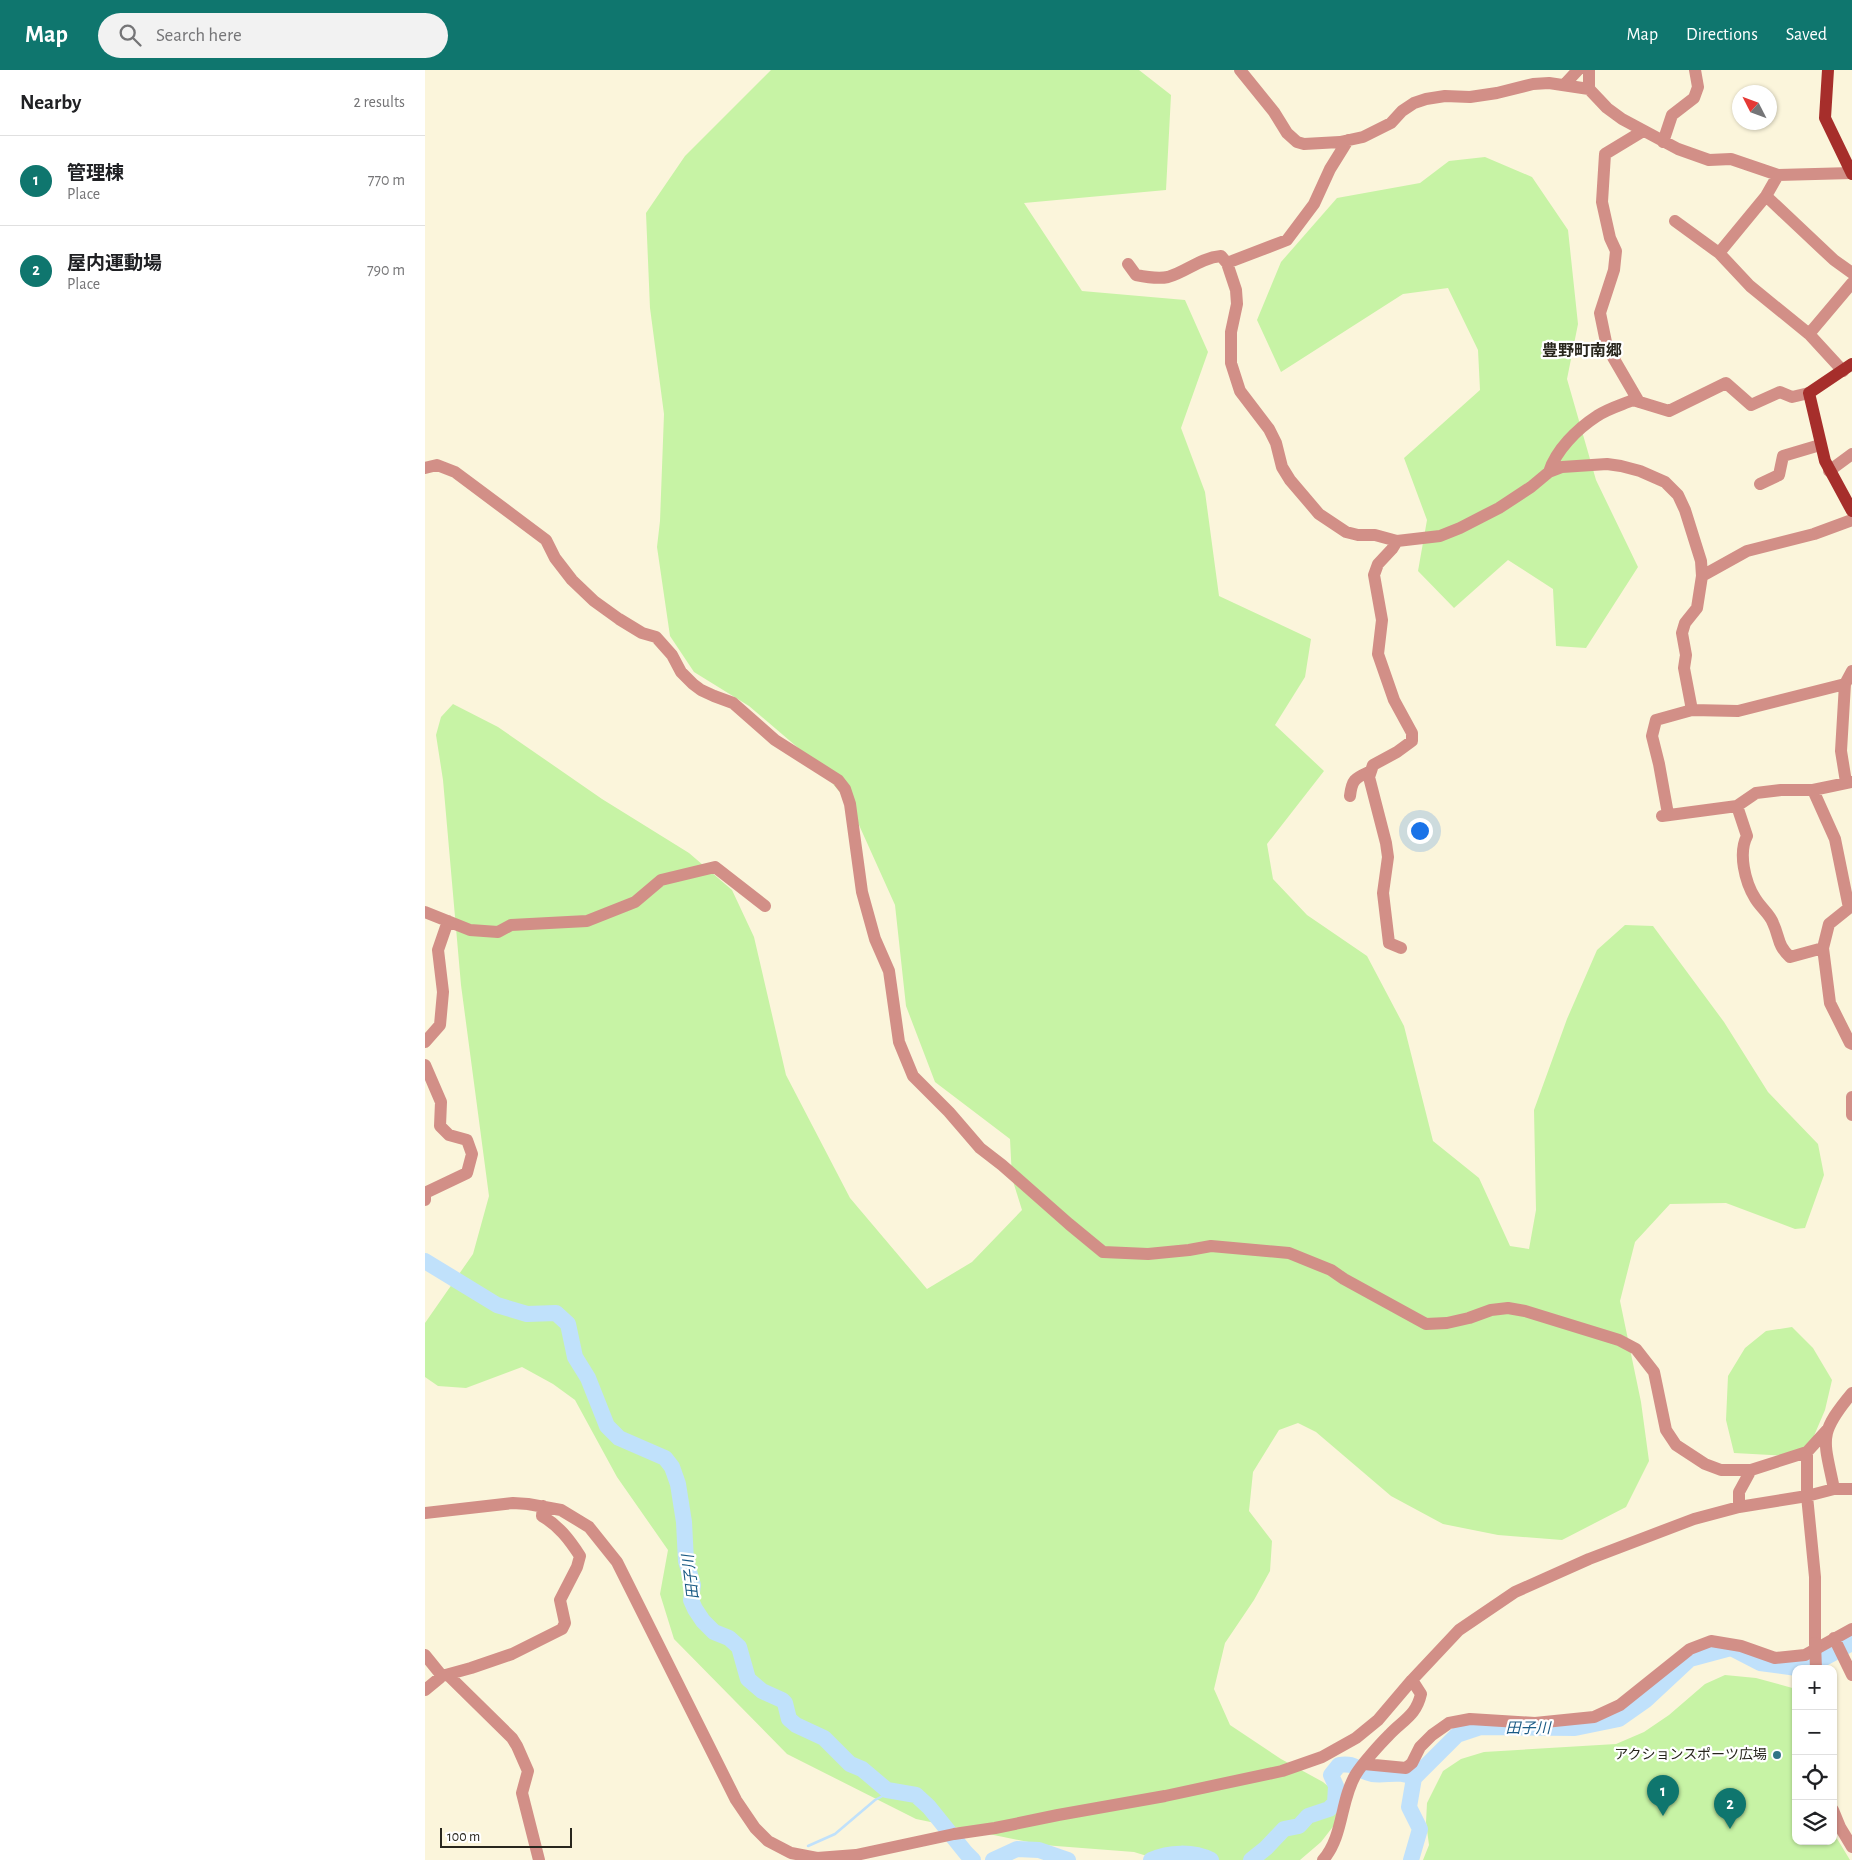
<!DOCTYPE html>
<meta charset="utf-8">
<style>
:root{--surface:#fff;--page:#f2f2f2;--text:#202124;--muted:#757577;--line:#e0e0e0;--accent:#0f766e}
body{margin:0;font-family:"Alegreya Sans","Noto Sans JP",sans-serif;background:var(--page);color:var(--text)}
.controls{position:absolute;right:15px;bottom:15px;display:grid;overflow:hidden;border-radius:10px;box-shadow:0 1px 4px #0004}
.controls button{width:45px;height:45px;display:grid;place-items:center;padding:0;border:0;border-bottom:1px solid var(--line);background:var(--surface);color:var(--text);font:25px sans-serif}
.compass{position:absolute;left:1307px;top:15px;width:45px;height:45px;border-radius:50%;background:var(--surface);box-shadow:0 1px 4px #0004;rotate:312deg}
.scale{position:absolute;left:15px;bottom:12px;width:132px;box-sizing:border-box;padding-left:5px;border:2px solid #28261d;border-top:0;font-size:14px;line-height:18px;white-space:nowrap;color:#28261d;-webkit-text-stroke:4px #fff;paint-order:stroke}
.you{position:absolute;left:994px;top:760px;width:18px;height:18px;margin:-12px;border:4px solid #fff;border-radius:50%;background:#1a73e8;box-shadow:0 0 0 8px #1a73e833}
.badge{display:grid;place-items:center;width:32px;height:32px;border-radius:50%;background:var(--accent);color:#fff;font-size:16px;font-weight:700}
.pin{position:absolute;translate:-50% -41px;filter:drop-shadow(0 1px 2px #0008)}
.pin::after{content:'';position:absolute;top:26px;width:18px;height:15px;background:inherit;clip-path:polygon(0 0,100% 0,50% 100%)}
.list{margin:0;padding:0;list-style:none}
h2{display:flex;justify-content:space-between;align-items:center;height:65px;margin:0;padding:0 20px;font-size:21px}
h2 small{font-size:16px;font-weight:400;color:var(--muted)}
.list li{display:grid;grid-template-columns:32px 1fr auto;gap:15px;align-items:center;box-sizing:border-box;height:90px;padding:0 20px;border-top:1px solid var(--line)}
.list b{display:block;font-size:19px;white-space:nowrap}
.list p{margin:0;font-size:16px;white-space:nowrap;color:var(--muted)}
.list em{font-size:16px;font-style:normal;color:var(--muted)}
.icon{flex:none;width:28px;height:28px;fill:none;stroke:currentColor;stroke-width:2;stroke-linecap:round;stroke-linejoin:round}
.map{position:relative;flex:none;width:1427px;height:1790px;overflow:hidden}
header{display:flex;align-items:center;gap:30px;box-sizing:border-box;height:70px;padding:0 25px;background:var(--accent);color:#fff}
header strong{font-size:24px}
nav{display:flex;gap:28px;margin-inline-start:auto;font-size:18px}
.search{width:350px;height:45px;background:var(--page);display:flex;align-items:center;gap:12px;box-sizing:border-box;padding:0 18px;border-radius:28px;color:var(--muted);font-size:19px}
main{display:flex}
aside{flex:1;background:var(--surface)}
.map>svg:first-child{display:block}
.green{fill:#c7f3a5}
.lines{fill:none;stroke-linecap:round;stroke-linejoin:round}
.stream{stroke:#c0e1fb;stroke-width:2.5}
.river{stroke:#c0e1fb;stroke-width:16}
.minor{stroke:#d28f87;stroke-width:12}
.major{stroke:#a62e2b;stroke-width:12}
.minor-bridge{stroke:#d28f87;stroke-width:12}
.poi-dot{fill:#327686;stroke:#fff;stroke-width:2}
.labels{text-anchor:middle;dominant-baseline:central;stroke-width:4.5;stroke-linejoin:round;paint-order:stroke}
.poi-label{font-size:14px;fill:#28261d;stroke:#fff;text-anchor:end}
.water-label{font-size:15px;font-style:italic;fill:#1b5b85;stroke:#fff}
.quarter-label{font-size:16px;font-weight:bold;fill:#28261d;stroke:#fff}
</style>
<header>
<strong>Map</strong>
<div class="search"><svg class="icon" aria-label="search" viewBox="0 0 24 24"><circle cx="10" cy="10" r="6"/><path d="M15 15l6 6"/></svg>Search here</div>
<nav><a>Map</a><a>Directions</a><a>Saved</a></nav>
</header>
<main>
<aside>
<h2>Nearby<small>2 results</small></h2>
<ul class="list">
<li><span class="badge">1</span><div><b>管理棟</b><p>Place</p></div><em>770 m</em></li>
<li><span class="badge">2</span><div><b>屋内運動場</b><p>Place</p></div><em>790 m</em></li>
</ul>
</aside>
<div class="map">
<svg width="1427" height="1790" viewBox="0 0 1427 1790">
<rect width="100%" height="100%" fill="#fbf5db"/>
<!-- green -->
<path class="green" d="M 346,0 L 714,0 L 746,25 L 741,120 L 599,133 L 657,221 L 760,230 L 783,282 L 756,358 L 780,422 L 794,526 L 886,569 L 880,607 L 850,655 L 899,701 L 842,774 L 848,809 L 882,845 L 942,886 L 979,956 L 1008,1071 L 1054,1108 L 1085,1176 L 1104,1179 L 1111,1140 L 1109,1040 L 1142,949 L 1172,880 L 1200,855 L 1228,856 L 1299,952 L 1343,1022 L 1393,1074 L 1399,1105 L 1380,1158 L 1370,1159 L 1301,1133 L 1245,1134 L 1210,1172 L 1195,1231 L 1216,1332 L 1224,1391 L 1201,1437 L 1137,1470 L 1073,1465 L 1018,1454 L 966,1426 L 891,1362 L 873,1353 L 854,1360 L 828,1402 L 824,1441 L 847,1471 L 845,1501 L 829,1530 L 800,1573 L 789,1619 L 805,1655 L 856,1689 L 898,1712 L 925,1735 L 896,1772 L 875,1790 L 735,1790 L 709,1782 L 618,1775 L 491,1749 L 362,1684 L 249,1569 L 235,1524 L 243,1480 L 192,1407 L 150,1330 L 128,1314 L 97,1297 L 41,1318 L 13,1316 L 0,1307 L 0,1253 L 48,1184 L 64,1126 L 36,915 L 18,710 L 11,665 L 16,647 L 28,634 L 73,657 L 177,729 L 264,783 L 307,820 L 329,867 L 361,1005 L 425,1128 L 502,1219 L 547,1192 L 597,1140 L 587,1108 L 585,1069 L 510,1012 L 481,936 L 470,835 L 425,735 L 392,694 L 324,636 L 269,602 L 245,566 L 232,477 L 235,451 L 239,344 L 225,238 L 221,143 L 260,86 Z
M 1060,87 L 1107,107 L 1143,160 L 1153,254 L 1142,309 L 1171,410 L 1213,497 L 1161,578 L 1131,576 L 1128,519 L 1083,490 L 1029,538 L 993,501 L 1002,450 L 979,388 L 1055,320 L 1053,280 L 1023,218 L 978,224 L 856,302 L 832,250 L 856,192 L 912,128 L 995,113 L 1024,91 Z
M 1367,1257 L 1388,1278 L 1407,1310 L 1400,1340 L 1380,1387 L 1309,1383 L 1301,1350 L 1303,1306 L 1320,1278 L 1341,1261 Z
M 1300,1605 L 1331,1608 L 1371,1619 L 1371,1771 L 1408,1771 L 1408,1762 L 1425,1790 L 998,1790 L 1004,1775 L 1001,1752 L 1002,1733 L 1018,1701 L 1036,1689 L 1059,1682 L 1191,1674 L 1219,1662 L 1244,1645 L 1280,1614 Z"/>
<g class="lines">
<!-- stream -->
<path class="stream" d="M 383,1776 L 410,1764 L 450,1730 L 467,1721"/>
<!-- river -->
<path class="river" d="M 0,1191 L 72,1235 L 102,1244 L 131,1243 L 143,1254 L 150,1287 L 163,1308 L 182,1356 L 194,1368 L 240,1388 L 247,1397 L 253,1414 L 259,1452 L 261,1491 L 268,1515 L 266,1530 L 270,1539 L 278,1551 L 289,1562 L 304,1568 L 314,1577 L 323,1609 L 337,1621 L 357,1630 L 360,1633 L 364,1649 L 371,1655 L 399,1668 L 425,1694 L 437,1699 L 462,1720 L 491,1725 L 504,1737 L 541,1783 L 548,1790
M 989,1708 L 1032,1665 L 1056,1657 L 1150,1658 L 1194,1649 L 1221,1630 L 1265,1589 L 1306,1578 L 1335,1593 L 1379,1599 L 1427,1573
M 568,1790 L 592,1779 L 614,1780 L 643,1790
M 726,1790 C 744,1782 768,1781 786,1790
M 826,1790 L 841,1778 L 859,1759 L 874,1756 L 883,1746 L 904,1739 L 910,1733 L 911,1716 L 906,1705 L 914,1695 C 930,1692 933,1701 947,1704 C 962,1706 976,1700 989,1708
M 986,1790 L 995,1759 L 984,1737 L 989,1708"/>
<!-- minor -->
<path class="minor" d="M 815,0 L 849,42 L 862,63 L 872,72 L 879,74 L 915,72 L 938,67 L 966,53 L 977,41 L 989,33 L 1001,29 L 1020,26 L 1045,27 L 1072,23 L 1108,14 L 1124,13 L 1164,19 L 1182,38 L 1197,49 L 1253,79 L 1284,90 L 1306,89 L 1353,105 L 1427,103
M 1139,15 L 1153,0
M 1164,19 L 1164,0
M 923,70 L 905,99 L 889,134 L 862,170 L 802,193 L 811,220 L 812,234 L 806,262 L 806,293 L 815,321 L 844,359 L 851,373 L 857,397 L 865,410 L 894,444 L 921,462 L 933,465 L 950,465 L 972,471 L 1015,466 L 1035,458 L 1074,438 L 1106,417 L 1124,402 L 1137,397 L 1182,394 L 1196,396 L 1215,401 L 1240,412 L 1253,425 L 1260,440 L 1276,491 L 1277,506 L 1272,538 L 1260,553 L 1257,563 L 1261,585 L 1259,598 L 1267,640 L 1231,650 L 1227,666 L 1234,694 L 1243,744
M 1238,72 L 1247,45 L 1269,28 L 1273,17 L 1270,0
M 1341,126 L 1353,105
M 1250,151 L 1294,183 L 1341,126 L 1409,190 L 1427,203
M 1294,183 L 1325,216 L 1384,264
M 703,194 L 711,205 C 721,207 733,209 743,207 C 761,202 775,188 796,186 L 802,193
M 1418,301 L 1384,264 L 1427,213
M 1214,332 L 1182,277 L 1175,243 L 1189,200 L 1191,181 L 1185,168 L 1177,132 L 1180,84 L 1218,61
M 0,398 L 12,395 L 30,402 L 121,470 L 130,488 L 147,510 L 169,531 L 194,549 L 217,563 L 231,567 L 247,585 L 256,602 L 268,614 L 276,620 L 289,626 L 308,633 L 350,670 L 413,710 L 420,719 L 425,734 L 437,822 L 450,869 L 464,901 L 474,972 L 488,1006 L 524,1042 L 555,1078 L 577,1095 L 644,1154 L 678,1182 L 723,1184 L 764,1180 L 786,1176 L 864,1183 L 906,1200 L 919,1209 L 1001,1254 L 1022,1253 L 1044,1248 L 1066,1240 L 1083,1238 L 1100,1241 L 1194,1270 L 1211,1279 L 1229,1302 L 1241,1360 L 1251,1375 L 1280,1394 L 1296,1400 L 1326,1400 L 1382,1382 L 1402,1360
M 1404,401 L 1427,384
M 1124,402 C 1131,380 1152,359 1172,346 C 1182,339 1196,335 1208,330 L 1244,341 L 1301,313 L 1326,335 L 1355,322 L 1367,327 L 1384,323
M 1335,414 L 1354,405 L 1358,386 L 1395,375
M 972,471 L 967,479 L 953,494 L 949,505 L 957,550 L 953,584 L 969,630 L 987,663 L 987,671 L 972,682 L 948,695 L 944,707 L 961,773 L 963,787 L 958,823 L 964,873 L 976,878
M 1277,506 L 1322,481 L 1389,464 L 1427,450
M 1420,614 L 1416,681 L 1421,712
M 1267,640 L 1313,641 L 1420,614 L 1427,601
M 1388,720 L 1410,769 L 1424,838 L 1404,854 L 1398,878 L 1405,933 L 1425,973 L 1427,974
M 925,726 C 927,708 931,708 946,701
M 1312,736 L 1322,766 C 1313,783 1320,812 1330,828 C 1335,837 1345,844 1348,853 C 1355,868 1352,875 1365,887 L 1398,878
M 1237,746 L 1312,736 L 1331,723 L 1356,720 L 1388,720 L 1427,712
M 0,842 L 45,860 L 73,862 L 86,855 L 162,851 L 210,832 L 236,810 L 290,797 L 340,836
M 0,972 L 15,955 L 18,922 L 13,880 L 23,851
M 0,995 L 16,1032 L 15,1056 L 24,1065 L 42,1070 L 47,1084 L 42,1103 L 0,1123 L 0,1130
M 1427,1027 L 1427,1045
M 1382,1382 L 1382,1426 L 1390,1507 L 1390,1573
M 1409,1419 C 1399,1369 1392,1365 1427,1323
M 1314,1437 L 1314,1422 L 1326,1400
M 0,1443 L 88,1433 L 103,1434 L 136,1440 L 164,1457 L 192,1492 L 311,1730 L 330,1758 L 343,1771 L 366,1783 L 392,1788 L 431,1785 L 529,1764 L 570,1758 L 633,1745 L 740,1726 L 857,1701 L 897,1687 L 931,1668 L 953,1650 L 987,1610 L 1034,1560 L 1090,1522 L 1164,1489 L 1269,1449 L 1314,1437 L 1382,1426 L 1409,1419 L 1427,1419
M 1409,1568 L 1427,1605
M 0,1585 L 17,1606
M 23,1605 L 87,1668 L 92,1676 L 103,1701 L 97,1723 L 114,1790
M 0,1620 L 17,1606 L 46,1598 L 87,1584 L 137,1559 L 140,1553 L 135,1530 L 152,1497 L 155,1486 C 144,1469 134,1456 117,1446 L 118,1436
M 939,1694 L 981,1698 L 987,1693 L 995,1677 L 1007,1665 L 1024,1653 L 1045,1649 L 1110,1653 L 1169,1647 L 1195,1635 L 1265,1579 L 1286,1571 L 1316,1576 L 1350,1588 L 1380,1585 L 1427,1559
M 1408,1740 L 1415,1757 L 1427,1777
M 898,1790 C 919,1766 915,1730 931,1704 C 937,1694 955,1674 964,1665 C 978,1650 991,1646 996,1624 L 987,1610"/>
<!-- major -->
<path class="major" d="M 1403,0 L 1400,48 L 1427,104
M 1427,294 L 1384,323 L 1400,391 L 1427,441"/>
<!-- minor-bridge -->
<path class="minor-bridge" d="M 1390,1573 L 1391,1599"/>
</g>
<!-- markers -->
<circle class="poi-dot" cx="1352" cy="1685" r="5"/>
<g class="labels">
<!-- poi labels -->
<g class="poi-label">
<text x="1342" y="1685">アクションスポーツ広場</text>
</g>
<!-- water labels -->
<g class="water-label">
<text transform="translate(266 1507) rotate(-97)">田子川</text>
<text x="1103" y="1658">田子川</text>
</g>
<!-- quarter labels -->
<g class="quarter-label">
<text x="1157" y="281">豊野町南郷</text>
</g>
</g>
</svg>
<div class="controls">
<button>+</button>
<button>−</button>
<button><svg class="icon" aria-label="locate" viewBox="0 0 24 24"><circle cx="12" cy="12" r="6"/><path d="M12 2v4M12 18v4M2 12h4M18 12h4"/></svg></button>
<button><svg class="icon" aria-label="layers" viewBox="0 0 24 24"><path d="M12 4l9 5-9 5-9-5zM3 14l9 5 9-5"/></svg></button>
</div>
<svg class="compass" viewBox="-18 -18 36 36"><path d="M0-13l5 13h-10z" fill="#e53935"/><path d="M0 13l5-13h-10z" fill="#757577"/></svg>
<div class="scale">100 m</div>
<div class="you"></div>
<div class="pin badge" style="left:1238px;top:1746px">1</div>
<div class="pin badge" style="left:1305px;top:1759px">2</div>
</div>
</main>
